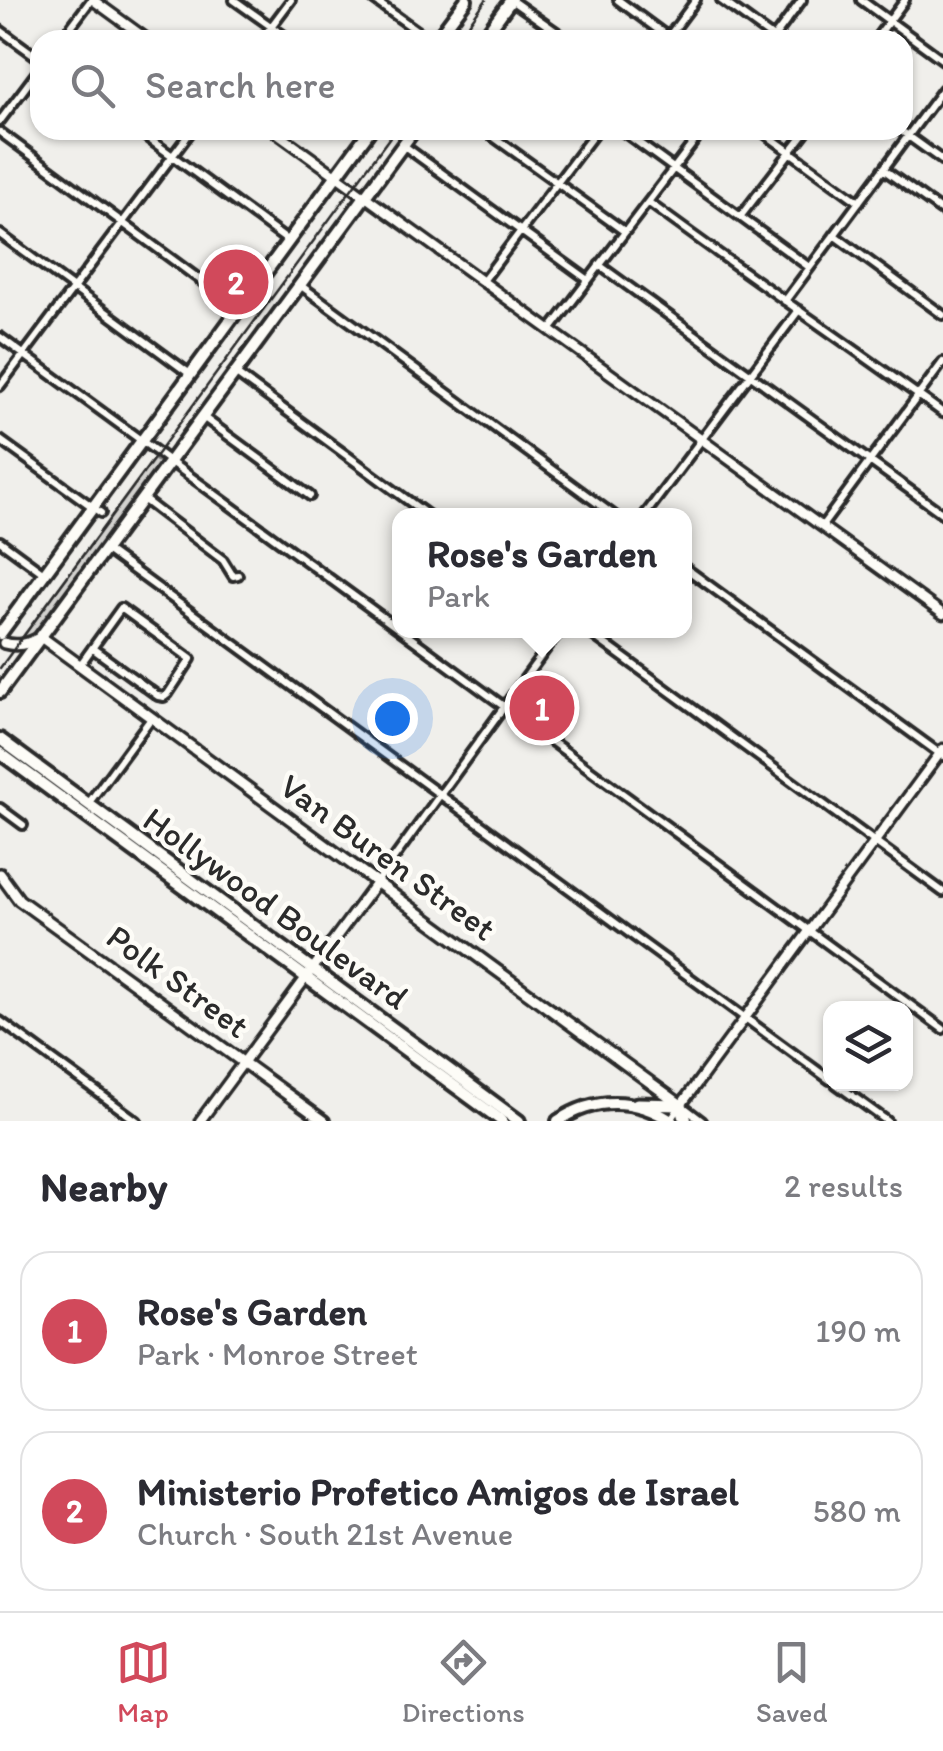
<!DOCTYPE html>
<meta charset="utf-8">
<style>
:root{--surface:#fff;--page:#f7f7f7;--text:#2b2b33;--muted:#7c7c81;--line:#e1e1e2;--accent:#d1495b}
body{margin:0;font-family:Itim,sans-serif;background:var(--page);color:var(--text)}
.controls{position:absolute;right:30px;bottom:30px;display:grid;overflow:hidden;border-radius:20px;box-shadow:0 2px 8px #0004}
.controls button{width:90px;height:90px;display:grid;place-items:center;padding:0;border:0;border-bottom:2px solid var(--line);background:var(--surface);color:var(--text);font:50px sans-serif}
.you{position:absolute;left:392px;top:718px;width:35px;height:35px;margin:-25px;border:8px solid #fff;border-radius:50%;background:#1a73e8;box-shadow:0 0 0 15px #1a73e833}
.badge{display:grid;place-items:center;width:65px;height:65px;border-radius:50%;background:var(--accent);color:#fff;font-size:32px;font-weight:700}
.pin{position:absolute;translate:-50% -50%;border:5px solid #fff;box-shadow:0 2px 10px #0006}
.popup{position:absolute;left:392px;top:508px;width:300px;height:130px;box-sizing:border-box;display:grid;place-content:center;border-radius:20px;background:var(--surface);filter:drop-shadow(0 2px 8px #0005);font-size:32px;white-space:nowrap;color:var(--muted)}
.popup b{font-size:38px;color:var(--text)}
.popup::after{content:'';position:absolute;left:50%;top:100%;margin-left:-20px;border:20px solid transparent;border-top-color:var(--surface)}
.list{margin:0;padding:0;list-style:none}
h2{display:flex;justify-content:space-between;align-items:center;height:130px;margin:0;padding:0 40px;font-size:42px}
h2 small{font-size:32px;font-weight:400;color:var(--muted)}
.list li{display:grid;grid-template-columns:65px 1fr auto;gap:30px;align-items:center;box-sizing:border-box;height:160px;margin:0 20px 20px;padding:0 20px;border:2px solid var(--line);border-radius:30px}
.list b{display:block;font-size:38px;white-space:nowrap}
.list p{margin:0;font-size:32px;white-space:nowrap;color:var(--muted)}
.list em{font-size:32px;font-style:normal;color:var(--muted)}
.icon{flex:none;width:55px;height:55px;fill:none;stroke:currentColor;stroke-width:2;stroke-linecap:round;stroke-linejoin:round}
.map{position:relative;flex:none;width:943px;height:1121px;overflow:hidden}
.search{position:absolute;background:var(--surface);box-shadow:0 2px 8px #0004;left:30px;right:30px;top:30px;height:110px;display:flex;align-items:center;gap:25px;box-sizing:border-box;padding:0 35px;border-radius:30px;color:var(--muted);font-size:38px}
.sheet{height:490px;background:var(--surface)}
nav{display:flex;justify-content:space-around;align-items:center;box-sizing:border-box;height:140px;border-top:2px solid var(--line);background:var(--surface);font-size:28px;color:var(--muted)}
nav a{display:grid;justify-items:center;gap:5px}
nav .on{color:var(--accent)}
.map>svg:first-child{display:block}
.green{fill:#d3d2cf;stroke:#7f7e7d;stroke-width:2.5}
.lines{fill:none;stroke-linecap:round;stroke-linejoin:round}
.minor-casing{stroke:#2b2b2b;stroke-width:14}
.tertiary-casing{stroke:#2b2b2b;stroke-width:15}
.secondary-casing{stroke:#2b2b2b;stroke-width:16}
.primary-casing{stroke:#2b2b2b;stroke-width:18}
.trunk-casing{stroke:#2b2b2b;stroke-width:19}
.minor{stroke:#fdfcf7;stroke-width:6}
.tertiary{stroke:#fdfcf7;stroke-width:8}
.secondary{stroke:#fdfcf7;stroke-width:9}
.primary{stroke:#fdfcf7;stroke-width:10}
.trunk{stroke:#fdfcf7;stroke-width:11}
.rail{stroke:#2b2b2b;stroke-width:2.5}
.labels{text-anchor:middle;dominant-baseline:central;stroke-width:9;stroke-linejoin:round;paint-order:stroke}
.street-label{font-size:35px;fill:#2b2b2b;stroke:#fdfcf7}
</style>
<div class="map">
<svg width="943" height="1121" viewBox="0 0 943 1121">
<rect width="100%" height="100%" fill="#f0efeb"/>
<filter id="ink" filterUnits="userSpaceOnUse"><feTurbulence type="fractalNoise" baseFrequency=".01" numOctaves="2"/><feDisplacementMap in="SourceGraphic" scale="20" xChannelSelector="R" yChannelSelector="G"/><feConvolveMatrix kernelMatrix="1 2 1 2 8 2 1 2 1" color-interpolation-filters="sRGB"/></filter>
<g filter="url(#ink)">
<!-- green -->
<path class="green" d="M 154,459 L 161,464 L 36,637 L 19,642 Z
M 532,680 L 571,709 L 551,735 L 512,707 Z"/>
<g class="lines">
<!-- minor casing -->
<g class="minor-casing">
<path id="minor" d="M 234,0 L 290,40
M 374,0 L 430,40
M 511,0 L 568,40
M 618,0 L 668,37
M 721,0 L 776,40
M 861,0 L 943,60
M 0,30 L 40,59
M 667,39 L 696,0
M 773,39 L 802,0
M 61,40 L 91,0
M 261,40 L 291,0
M 875,40 L 905,0
M 0,121 L 40,68
M 137,130 L 288,241
M 484,130 L 624,231
M 621,130 L 809,267
M 760,130 L 859,202
M 900,130 L 943,161
M 0,132 L 238,308
M 403,145 L 587,279
M 883,169 L 943,212
M 648,202 C 745,274 845,342 943,413
M 740,217 L 807,130
M 0,234 L 190,374
M 834,235 L 943,315
M 599,265 L 943,514
M 483,281 L 597,130
M 300,285 L 615,516
M 785,301 L 943,89
M 551,329 L 703,130
M 0,337 L 400,630
M 235,373 L 429,516
M 0,386 L 192,130
M 203,417 L 310,496
M 0,440 L 101,513
M 143,499 L 223,560 L 233,576 L 238,575
M 644,516 L 799,310
M 822,526 L 943,362
M 0,541 L 45,574
M 106,550 L 830,1080
M 684,567 L 943,756
M 400,630 L 943,1029
M 586,630 L 943,892
M 80,665 L 121,608 L 191,659 L 168,694 L 164,697 L 158,696 L 92,648
M 88,804 L 152,717
M 0,808 L 23,825
M 376,883 L 560,630
M 0,1021 L 137,1121
M 836,1084 L 887,1121
M 671,1120 L 681,1105 L 702,1121"/>
</g>
<!-- tertiary casing -->
<g class="tertiary-casing">
<path id="tertiary" d="M 93,0 L 148,40
M 273,130 L 943,614
M 681,1105 L 943,749
M 200,1121 L 376,883"/>
</g>
<!-- secondary casing -->
<g class="secondary-casing">
<path id="secondary" d="M 4,643 C 18,647 29,644 41,637 L 681,1105
M 0,874 L 19,900 L 324,1121"/>
</g>
<!-- primary casing -->
<g class="primary-casing">
<path id="primary" d="M 436,40 L 466,0
M 482,40 L 511,0
M 0,634 L 370,130
M 0,692 L 414,130
M 0,739 L 519,1121
M 0,753 L 502,1121
M 558,1121 C 594,1097 635,1097 671,1121"/>
</g>
<!-- trunk casing -->
<g class="trunk-casing">
<path id="trunk" d="M 637,1104 L 681,1105 L 686,1121"/>
</g>
<!-- minor -->
<use href="#minor" class="minor"/>
<!-- tertiary -->
<use href="#tertiary" class="tertiary"/>
<!-- secondary -->
<use href="#secondary" class="secondary"/>
<!-- primary -->
<use href="#primary" class="primary"/>
<!-- trunk -->
<use href="#trunk" class="trunk"/>
<!-- rail -->
<path class="rail" d="M 457,40 L 486,0
M 0,668 L 395,130"/>
</g>
</g>
<g class="labels">
<!-- street labels -->
<g class="street-label">
<text transform="translate(388 857) rotate(36)">Van Buren Street</text>
<text transform="translate(276 908) rotate(36)">Hollywood Boulevard</text>
<text transform="translate(178 981) rotate(36)">Polk Street</text>
</g>
</g>
</svg>
<div class="controls">
<button><svg class="icon" aria-label="layers" viewBox="0 0 24 24"><path d="M12 4l9 5-9 5-9-5zM3 14l9 5 9-5"/></svg></button>
</div>
<div class="you"></div>
<div class="pin badge" style="left:542px;top:708px">1</div>
<div class="popup"><b>Rose's Garden</b>Park</div>
<div class="pin badge" style="left:236px;top:282px">2</div>
<div class="search"><svg class="icon" aria-label="search" viewBox="0 0 24 24"><circle cx="10" cy="10" r="6"/><path d="M15 15l6 6"/></svg>Search here</div>
</div>
<section class="sheet">
<h2>Nearby<small>2 results</small></h2>
<ul class="list">
<li><span class="badge">1</span><div><b>Rose's Garden</b><p>Park · Monroe Street</p></div><em>190 m</em></li>
<li><span class="badge">2</span><div><b>Ministerio Profetico Amigos de Israel</b><p>Church · South 21st Avenue</p></div><em>580 m</em></li>
</ul>
</section>
<nav>
<a class="on"><svg class="icon" aria-label="map" viewBox="0 0 24 24"><path d="M3 6l6-2 6 2 6-2v14l-6 2-6-2-6 2zM9 4v14M15 6v14"/></svg>Map</a>
<a><svg class="icon" aria-label="directions" viewBox="0 0 24 24"><path d="M12 3l9 9-9 9-9-9zM9 14v-3h6M13 9l2 2-2 2"/></svg>Directions</a>
<a><svg class="icon" aria-label="saved" viewBox="0 0 24 24"><path d="M7 4h10v16l-5-4-5 4z"/></svg>Saved</a>
</nav>
